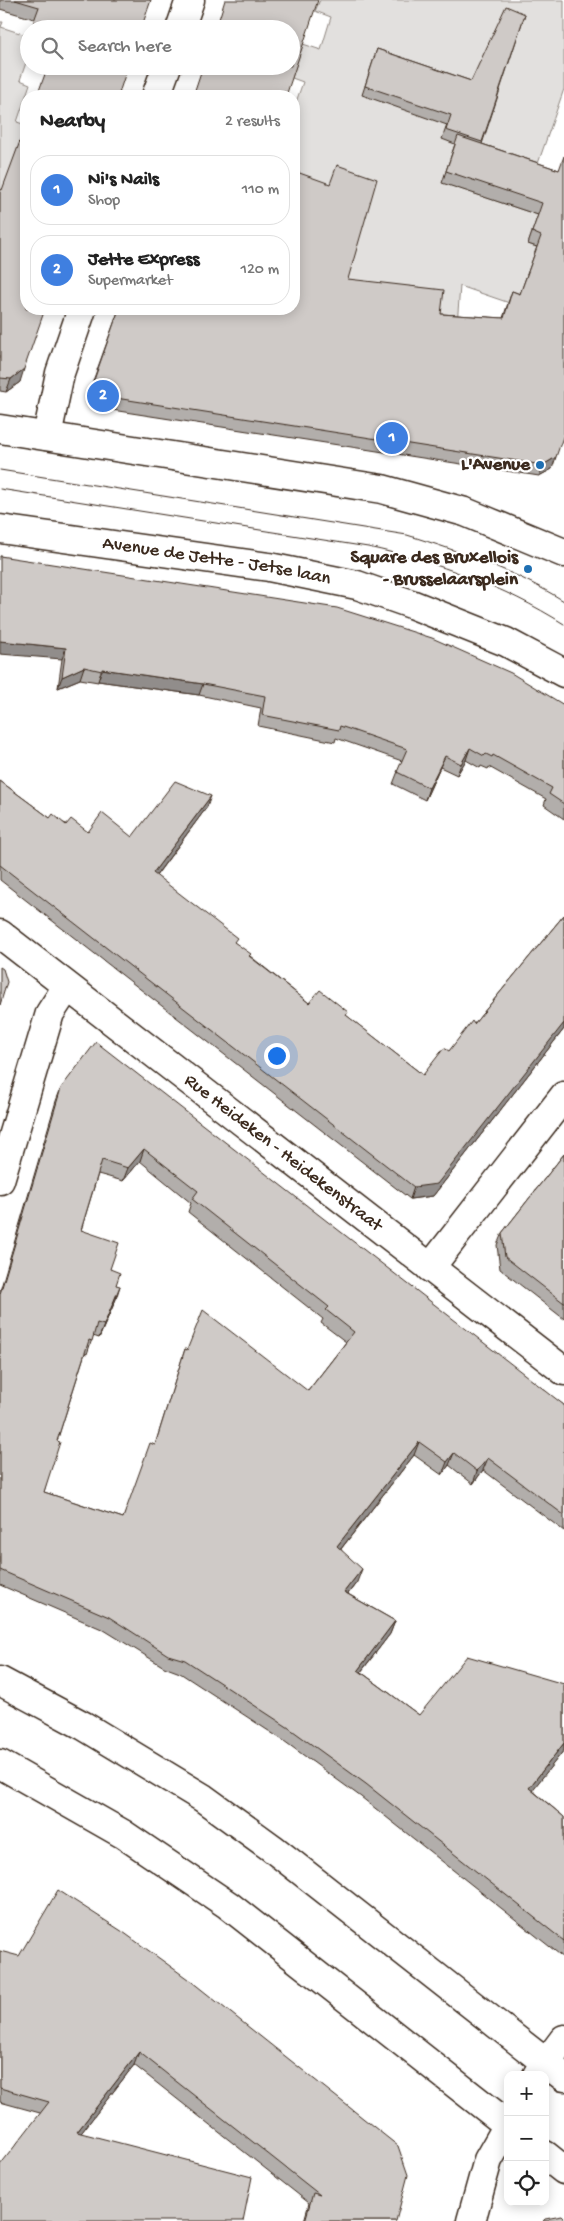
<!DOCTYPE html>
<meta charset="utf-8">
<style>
:root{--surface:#fff;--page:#f2f2f2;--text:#222;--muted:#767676;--line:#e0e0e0;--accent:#1f6fb2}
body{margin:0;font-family:"Gochi Hand",sans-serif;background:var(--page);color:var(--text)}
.controls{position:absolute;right:15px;bottom:15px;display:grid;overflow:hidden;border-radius:10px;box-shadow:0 2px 12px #0003}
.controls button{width:45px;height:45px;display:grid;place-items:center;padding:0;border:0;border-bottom:1px solid var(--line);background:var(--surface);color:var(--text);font:25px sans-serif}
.you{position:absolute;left:276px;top:1055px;width:18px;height:18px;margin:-12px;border:4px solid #fff;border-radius:50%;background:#1a73e8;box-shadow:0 0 0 8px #1a73e833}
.badge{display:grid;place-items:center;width:32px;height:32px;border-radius:50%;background:var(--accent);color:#fff;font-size:16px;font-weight:700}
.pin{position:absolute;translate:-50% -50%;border:2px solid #fff;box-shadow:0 1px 5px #0006}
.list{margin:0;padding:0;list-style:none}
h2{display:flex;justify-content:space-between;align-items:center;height:65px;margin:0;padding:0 20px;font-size:21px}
h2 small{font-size:16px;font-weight:400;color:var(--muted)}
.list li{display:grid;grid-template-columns:32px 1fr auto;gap:15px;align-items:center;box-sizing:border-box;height:70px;margin:0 10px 10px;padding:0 10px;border:1px solid var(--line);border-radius:20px}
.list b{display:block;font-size:19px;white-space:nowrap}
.list p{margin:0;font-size:16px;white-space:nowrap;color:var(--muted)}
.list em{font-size:16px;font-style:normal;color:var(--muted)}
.icon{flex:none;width:28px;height:28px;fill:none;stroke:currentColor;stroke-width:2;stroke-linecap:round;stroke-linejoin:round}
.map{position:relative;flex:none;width:564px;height:2221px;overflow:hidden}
.search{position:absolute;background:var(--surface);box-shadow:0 2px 12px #0003;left:20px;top:20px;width:280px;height:55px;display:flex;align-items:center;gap:12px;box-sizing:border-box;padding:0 18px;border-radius:28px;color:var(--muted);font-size:19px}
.panel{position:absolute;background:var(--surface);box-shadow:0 2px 12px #0003;left:20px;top:90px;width:280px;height:225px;border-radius:20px}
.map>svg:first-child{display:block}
.green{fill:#e2e0de;stroke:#8e857e}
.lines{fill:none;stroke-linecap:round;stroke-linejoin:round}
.minor-casing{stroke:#3b2a1e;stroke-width:31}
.major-casing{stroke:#3b2a1e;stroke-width:31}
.minor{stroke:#fff;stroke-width:28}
.major{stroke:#fff;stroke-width:28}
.tram{stroke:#3b2a1e;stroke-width:1}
.wall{fill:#b2aeab;stroke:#3b2a1e;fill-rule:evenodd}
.shaded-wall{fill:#918d8b;stroke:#3b2a1e}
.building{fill:#cfcac7;stroke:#3b2a1e;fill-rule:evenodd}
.poi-dot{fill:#1f6fb2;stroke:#fff;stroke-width:2}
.labels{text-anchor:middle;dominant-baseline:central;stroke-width:4.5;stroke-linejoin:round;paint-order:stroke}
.poi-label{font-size:19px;font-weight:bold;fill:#3b2a1e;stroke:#fff;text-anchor:end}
.street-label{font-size:19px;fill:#3b2a1e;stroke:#fff}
</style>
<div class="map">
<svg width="564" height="2221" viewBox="0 0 564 2221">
<rect width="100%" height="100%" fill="#fff"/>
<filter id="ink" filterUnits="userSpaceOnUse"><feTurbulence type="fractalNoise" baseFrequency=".02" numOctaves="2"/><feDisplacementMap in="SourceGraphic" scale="10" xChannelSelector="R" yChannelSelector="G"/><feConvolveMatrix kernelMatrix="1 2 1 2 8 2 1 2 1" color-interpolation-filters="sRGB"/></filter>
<g filter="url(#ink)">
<!-- green -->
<path class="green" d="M 320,0 L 564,0 L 564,89 L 534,175 L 449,185 L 538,215 L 528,244 L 547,251 L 527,309 L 460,286 L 457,325 L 399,372 L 294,186 L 294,108 L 303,82 L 292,78 L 303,44 L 321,50 L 331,17 L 315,11 Z
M 0,22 L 3,22 L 1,27 L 29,36 L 29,54 L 20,80 L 30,84 L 17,122 L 26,125 L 0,199 Z"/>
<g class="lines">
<!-- minor casing -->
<g class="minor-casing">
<g id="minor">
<path d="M 180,29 L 190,0"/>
<path d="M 156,96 L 167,66"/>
<path d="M 0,429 L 382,489 L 465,512 L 564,553"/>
<path d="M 47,436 L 60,373 L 82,309"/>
<path id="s1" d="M 0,529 L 269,567 L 357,585 L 411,604 L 506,642 L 564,673"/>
<path id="s2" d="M 0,934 L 564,1371"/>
<path d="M 0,1180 L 50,1013 L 67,987"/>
<path d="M 430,1268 L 564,1096"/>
<path d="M 537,2075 L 564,2039"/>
<path d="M 471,2221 L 488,2160 L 508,2125"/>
</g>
</g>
<!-- major casing -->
<g class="major-casing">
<path id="major" d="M 0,1681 L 84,1726 L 203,1798 L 272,1848 L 564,2077
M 0,1764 L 123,1834 L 228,1905 L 508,2125
M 545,2155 L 564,2170"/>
</g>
<!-- minor -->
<use href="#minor" class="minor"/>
<!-- major -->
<use href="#major" class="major"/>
<!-- tram -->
<path class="tram" d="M 0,470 L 407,535 C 462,552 515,571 564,601
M 0,489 L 368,547 C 437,562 504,586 564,624"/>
</g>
<!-- wall -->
<path class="wall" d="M 0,0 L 151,0 L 34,19 L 0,9 Z
M 525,14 L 482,144 L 559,170 L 552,469 L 539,476 L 99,408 L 89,392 L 119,309 L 348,279 L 441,314 L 503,318 L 512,291 L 520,294 L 537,247 L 528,244 L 538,215 L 442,183 L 455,144 L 442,139 L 447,125 L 362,95 L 377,49 L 471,81 Z
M 29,34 L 29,48 L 24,47 Z
M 0,189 L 20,382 L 6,392 L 0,391 Z
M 0,556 L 564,705 L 564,819 L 544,805 L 546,799 L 489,767 L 488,769 L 481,766 L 480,768 L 466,760 L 457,775 L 440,767 L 425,800 L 393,784 L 402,761 L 336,738 L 335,742 L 258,726 L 261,708 L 199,695 L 98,681 L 98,682 L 80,679 L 58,688 L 62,659 Z
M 0,781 L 50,818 L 88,832 L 132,837 L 207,807 L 156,876 L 235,943 L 250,956 L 309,1003 L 347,1016 L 423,1075 L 449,1051 L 474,1024 L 564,915 L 564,1029 L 433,1196 L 410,1199 L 0,880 Z
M 61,1088 L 564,1405 L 564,1531 L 483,1470 L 473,1484 L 449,1465 L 442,1475 L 414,1455 L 341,1549 L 357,1582 L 348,1594 L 395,1621 L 390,1634 L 361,1672 L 419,1715 L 564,1684 L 564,1750 L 532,1790 L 564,1817 L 564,1958 L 361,1797 L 284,1741 L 180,1673 L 164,1667 L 104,1630 L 0,1585 L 0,1291 L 56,1101 ZM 140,1161 L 191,1203 L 188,1212 L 323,1319 L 321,1323 L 346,1342 L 308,1391 L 185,1349 L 155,1445 L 123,1518 L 44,1492 L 57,1441 L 85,1353 L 87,1354 L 93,1336 L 99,1338 L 116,1299 L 116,1285 L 110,1269 L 81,1230 L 98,1174 L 123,1181 Z
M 564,1154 L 564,1319 L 500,1269 L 497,1245 L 502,1233 Z
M 0,1951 L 396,2221 L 304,2221 L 309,2203 L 134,2065 L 81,2133 L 40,2113 L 0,2102 Z"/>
<!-- shaded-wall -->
<path class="shaded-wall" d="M 24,369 L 20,382 L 6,392 L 11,379 Z
M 556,457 L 552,469 L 539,476 L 543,465 Z
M 0,641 L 66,648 L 62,659 L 0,654 Z
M 84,667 L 80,679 L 58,688 L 62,677 Z
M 102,669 L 203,684 L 199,695 L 98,681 Z
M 470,748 L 466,760 L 457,775 L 461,764 Z
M 445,756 L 425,800 L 429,788 Z
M 211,796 L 207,807 L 149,885 L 153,873 Z
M 564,1023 L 564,1029 L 433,1196 L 410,1199 L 414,1187 Z
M 144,1149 L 140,1161 L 123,1181 L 128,1168 Z
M 120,1286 L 116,1299 L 99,1338 L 104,1325 Z
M 419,1442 L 414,1455 L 333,1559 L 337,1546 Z
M 454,1453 L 449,1465 L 442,1475 L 447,1462 Z
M 488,1458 L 483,1470 L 473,1484 L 477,1471 Z
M 362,1569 L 357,1582 L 339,1605 L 344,1592 Z
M 395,1621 L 390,1634 L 353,1682 L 358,1670 Z
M 564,1743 L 564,1750 L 524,1801 L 529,1788 Z
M 139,2052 L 134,2065 L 72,2145 L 77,2132 Z"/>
<!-- building -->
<path class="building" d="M 15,0 L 151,0 L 141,29 L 31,29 L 39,7 Z
M 225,0 L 318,0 L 286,96 L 193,96 L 203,66 L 291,66 L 291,29 L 216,29 Z
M 506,6 L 525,14 L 482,142 L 446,130 L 451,115 L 365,86 L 377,49 L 471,81 Z
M 48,66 L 128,66 L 118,96 L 37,96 Z
M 26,125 L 26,309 L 45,309 L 24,369 L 11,379 L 0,378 L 0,189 L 2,190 Z
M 458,136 L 559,170 L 564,156 L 564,434 L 556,457 L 543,465 L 103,396 L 94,380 L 119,309 L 294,309 L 294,171 L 330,184 L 337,165 L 377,179 L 348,279 L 444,290 L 441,314 L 504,318 L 512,291 L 520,294 L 541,236 L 532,232 L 542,203 L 446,171 Z
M 0,556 L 337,608 L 432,638 L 511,673 L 564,705 L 564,804 L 549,794 L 552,788 L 493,755 L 492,757 L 486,754 L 484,756 L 470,748 L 461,764 L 445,756 L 429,788 L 397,772 L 407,749 L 340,726 L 339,730 L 262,715 L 265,696 L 203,684 L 102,669 L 102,671 L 84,667 L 62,677 L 66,648 L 0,641 Z
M 0,781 L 50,818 L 53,814 L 66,825 L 71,819 L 88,832 L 102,813 L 132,837 L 175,781 L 211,796 L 153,873 L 237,938 L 234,942 L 251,954 L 249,956 L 309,1003 L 320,990 L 348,1012 L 346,1015 L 423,1075 L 444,1048 L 449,1051 L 472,1021 L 474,1024 L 564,915 L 564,1023 L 437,1184 L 414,1187 L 0,865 Z
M 0,967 L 3,969 L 7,982 L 0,1005 Z
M 96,1042 L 564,1405 L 564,1515 L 488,1458 L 477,1471 L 454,1453 L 447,1462 L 419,1442 L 337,1546 L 362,1569 L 344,1592 L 395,1621 L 358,1670 L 419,1715 L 467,1656 L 564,1684 L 564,1743 L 529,1788 L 564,1817 L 564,1941 L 366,1784 L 289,1728 L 185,1660 L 168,1655 L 109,1617 L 0,1570 L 0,1294 L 61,1088 ZM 144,1149 L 198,1191 L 192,1199 L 329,1307 L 326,1310 L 354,1332 L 308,1391 L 203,1310 L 187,1350 L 185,1349 L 155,1445 L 150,1443 L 123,1518 L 44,1492 L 60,1442 L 57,1441 L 89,1340 L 92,1341 L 97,1323 L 104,1325 L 120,1286 L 116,1285 L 120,1273 L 110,1269 L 119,1243 L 81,1230 L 102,1160 L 128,1168 Z
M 564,1154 L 564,1303 L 505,1257 L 502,1233 Z
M 58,1890 L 123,1932 L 192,1982 L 398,2146 L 408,2175 L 396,2221 L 305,2221 L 313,2193 L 320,2195 L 139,2052 L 77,2132 L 252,2177 L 243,2221 L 0,2221 L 0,2165 L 49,2102 L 0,2088 L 0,1951 L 19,1956 Z
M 562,2216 L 564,2218 L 564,2221 L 543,2221 L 545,2219 Z"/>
</g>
<!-- markers -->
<g class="poi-dot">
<circle cx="540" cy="465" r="5"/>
<circle cx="528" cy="569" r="5"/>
</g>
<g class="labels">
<!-- poi labels -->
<g class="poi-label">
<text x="530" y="465">L'Avenue</text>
<text x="518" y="558">Square des Bruxellois<tspan x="518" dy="22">- Brusselaarsplein</tspan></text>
</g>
<!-- street labels -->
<g class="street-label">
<text stroke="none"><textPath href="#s1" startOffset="219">Avenue de Jette - Jetse laan</textPath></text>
<text stroke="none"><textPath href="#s2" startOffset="358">Rue Heideken - Heidekenstraat</textPath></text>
</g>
</g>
</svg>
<div class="controls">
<button>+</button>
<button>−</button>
<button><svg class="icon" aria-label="locate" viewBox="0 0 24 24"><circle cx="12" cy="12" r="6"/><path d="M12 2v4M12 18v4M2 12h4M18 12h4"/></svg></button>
</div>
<div class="you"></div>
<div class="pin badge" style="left:392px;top:438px;background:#3f7fe0">1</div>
<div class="pin badge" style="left:103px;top:396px;background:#3f7fe0">2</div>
<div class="search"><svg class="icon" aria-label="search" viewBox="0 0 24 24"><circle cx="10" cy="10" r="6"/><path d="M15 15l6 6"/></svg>Search here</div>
<section class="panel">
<h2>Nearby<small>2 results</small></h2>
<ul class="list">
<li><span class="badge" style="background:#3f7fe0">1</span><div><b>Ni's Nails</b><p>Shop</p></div><em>110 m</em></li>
<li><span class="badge" style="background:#3f7fe0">2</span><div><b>Jette Express</b><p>Supermarket</p></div><em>120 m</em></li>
</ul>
</section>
</div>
